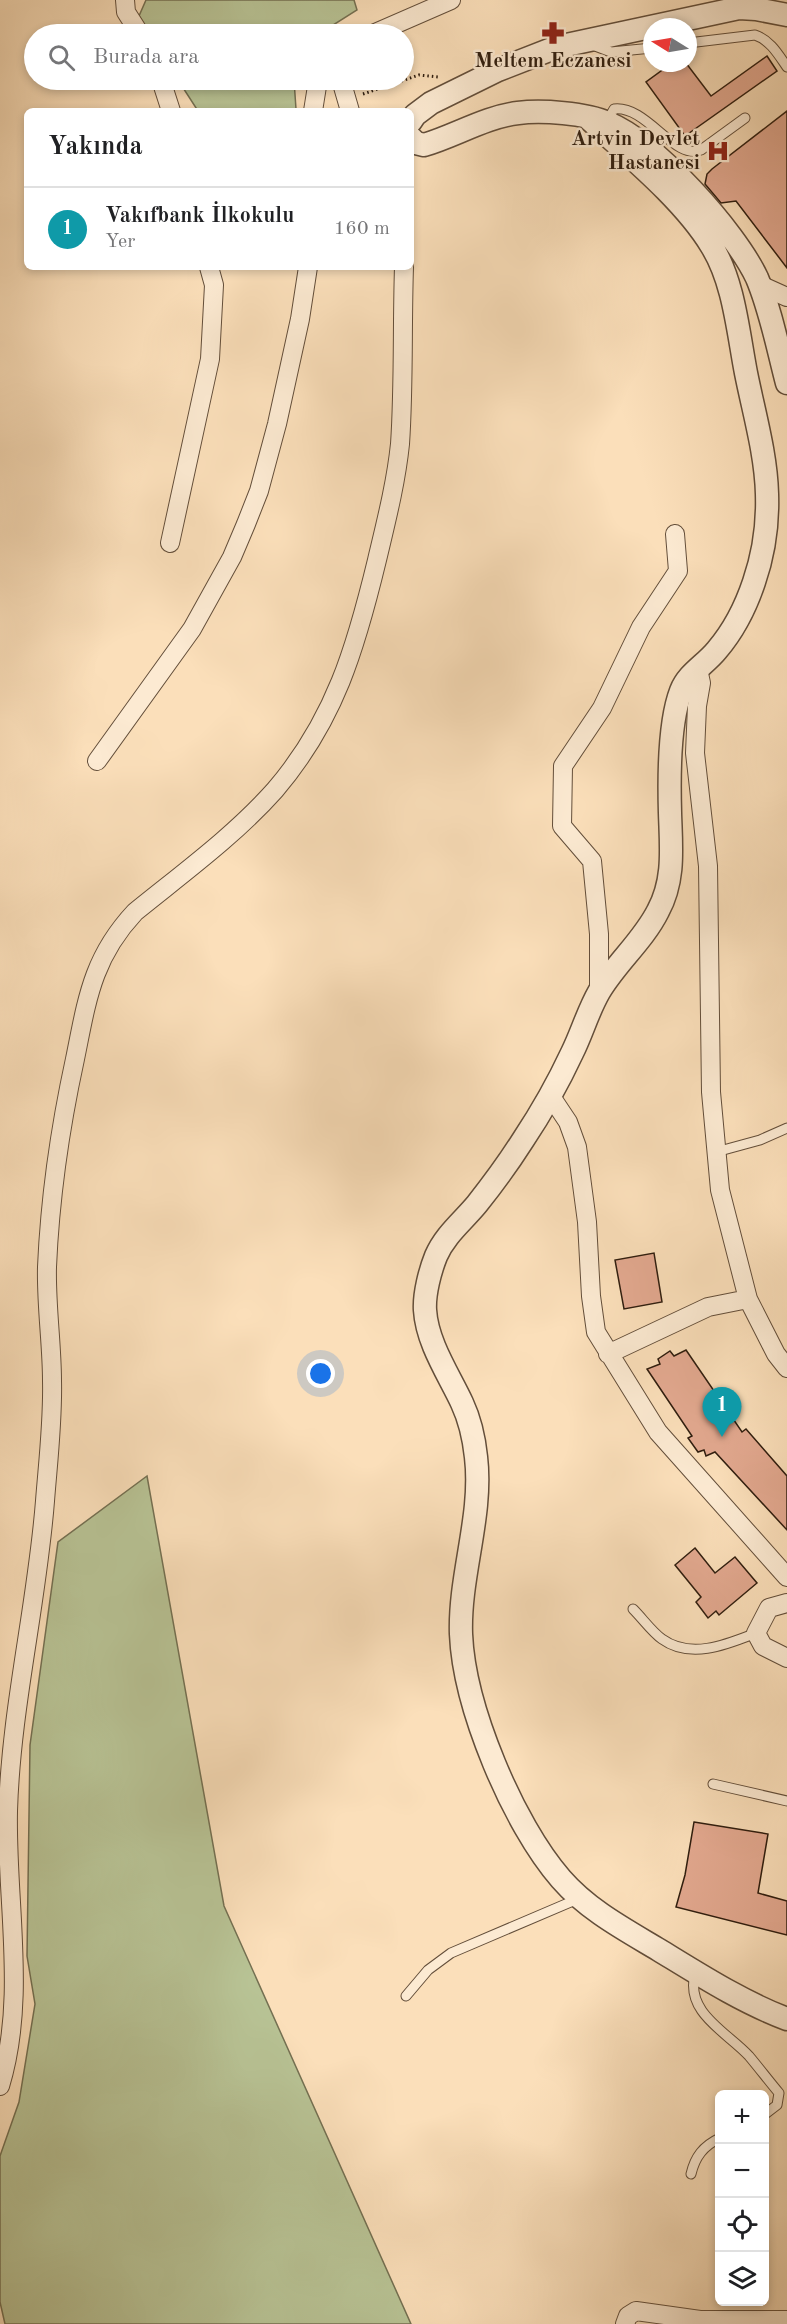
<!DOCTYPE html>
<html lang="tr">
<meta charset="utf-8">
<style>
:root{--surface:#fff;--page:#f2f2f2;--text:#202124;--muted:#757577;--line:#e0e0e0;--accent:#8f2418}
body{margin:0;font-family:"Old Standard TT",serif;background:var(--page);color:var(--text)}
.controls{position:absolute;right:18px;bottom:18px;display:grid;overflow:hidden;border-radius:9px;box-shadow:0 3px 9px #0003}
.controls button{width:54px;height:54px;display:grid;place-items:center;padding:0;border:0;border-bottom:2px solid var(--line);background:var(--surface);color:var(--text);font:30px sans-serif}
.compass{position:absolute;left:643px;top:18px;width:54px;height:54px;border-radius:50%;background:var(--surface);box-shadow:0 3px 9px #0003;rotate:281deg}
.you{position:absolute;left:321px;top:1374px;width:21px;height:21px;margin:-15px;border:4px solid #fff;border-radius:50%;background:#1a73e8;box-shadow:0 0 0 9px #1a73e833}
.badge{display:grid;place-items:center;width:39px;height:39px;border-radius:50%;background:var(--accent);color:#fff;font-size:20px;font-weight:700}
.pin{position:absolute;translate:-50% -50px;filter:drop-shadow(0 2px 3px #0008)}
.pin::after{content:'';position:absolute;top:32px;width:21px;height:18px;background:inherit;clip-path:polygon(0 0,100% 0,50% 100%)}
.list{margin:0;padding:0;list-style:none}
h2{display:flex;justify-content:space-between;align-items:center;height:78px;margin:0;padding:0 24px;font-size:26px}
h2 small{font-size:20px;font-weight:400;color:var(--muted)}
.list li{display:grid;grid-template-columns:39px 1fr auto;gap:18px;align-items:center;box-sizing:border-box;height:84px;padding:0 24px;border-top:2px solid var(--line)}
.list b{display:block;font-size:22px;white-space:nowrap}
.list p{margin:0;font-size:20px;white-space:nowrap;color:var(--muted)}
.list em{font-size:20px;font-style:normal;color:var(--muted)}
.icon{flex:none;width:33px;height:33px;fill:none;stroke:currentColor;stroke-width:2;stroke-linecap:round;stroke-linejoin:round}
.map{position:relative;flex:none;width:787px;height:2324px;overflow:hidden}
.search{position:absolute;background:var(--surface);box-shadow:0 3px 9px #0003;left:24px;top:24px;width:390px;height:66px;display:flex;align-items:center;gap:15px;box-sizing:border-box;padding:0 21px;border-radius:33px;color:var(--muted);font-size:22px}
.panel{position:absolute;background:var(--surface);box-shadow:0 3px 9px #0003;left:24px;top:108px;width:390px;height:162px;border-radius:9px}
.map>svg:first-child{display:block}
.green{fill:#b8c395;stroke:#747052;stroke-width:1.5}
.building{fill:#e3a990;stroke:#301e0f;stroke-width:1.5}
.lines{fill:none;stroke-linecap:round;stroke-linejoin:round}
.service-casing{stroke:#634e3a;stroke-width:11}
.minor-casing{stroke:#634e3a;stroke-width:20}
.tertiary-casing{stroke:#634e3a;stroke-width:25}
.path{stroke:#301e0f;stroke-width:3;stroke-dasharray:1.5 3;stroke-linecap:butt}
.service{stroke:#fcead2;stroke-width:9}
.minor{stroke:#fcead2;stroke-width:18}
.tertiary{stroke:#fcead2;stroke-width:22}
.labels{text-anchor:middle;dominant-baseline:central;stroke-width:5;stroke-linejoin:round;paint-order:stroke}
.poi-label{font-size:21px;font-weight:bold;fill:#301e0f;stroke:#fcead2}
</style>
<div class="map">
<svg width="787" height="2324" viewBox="0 0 787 2324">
<rect width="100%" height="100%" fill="#fbdfba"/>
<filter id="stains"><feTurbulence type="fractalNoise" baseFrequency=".00333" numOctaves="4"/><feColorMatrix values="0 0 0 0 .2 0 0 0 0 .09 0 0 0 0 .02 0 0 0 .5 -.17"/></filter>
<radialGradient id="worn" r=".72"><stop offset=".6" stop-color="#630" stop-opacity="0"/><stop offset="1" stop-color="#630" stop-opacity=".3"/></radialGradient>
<!-- green -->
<path class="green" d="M 146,0 L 354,0 L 357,10 L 319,34 L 150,34 L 139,16 Z
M 178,80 L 294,80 L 296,109 L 198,111 Z
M 147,1476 L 224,1906 L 411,2324 L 5,2324 L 0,2302 L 0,2156 L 19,2102 L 35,2004 L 27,1956 L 30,1745 L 58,1542 Z"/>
<!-- building -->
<path class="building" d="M 767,56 L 777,71 L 685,136 L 646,82 L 672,63 L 686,63 L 711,96 Z
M 787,111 L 787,268 L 736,201 L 721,203 L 705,184 L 707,174 L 712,169 Z
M 654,1253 L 662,1302 L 624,1309 L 615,1260 Z
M 686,1350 L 742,1432 L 746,1429 L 787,1476 L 787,1530 L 715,1452 L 706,1456 L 704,1450 L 698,1452 L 688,1438 L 692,1436 L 647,1369 L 660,1364 L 658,1359 L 670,1351 L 674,1356 Z
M 695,1548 L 715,1573 L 735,1557 L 757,1583 L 719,1615 L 716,1611 L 708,1618 L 696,1602 L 701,1597 L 675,1565 Z
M 694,1822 L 768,1834 L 758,1893 L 787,1901 L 787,1935 L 676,1907 L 685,1875 Z"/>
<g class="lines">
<!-- service casing -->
<g class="service-casing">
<path id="service" d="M 688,43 L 755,35 C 770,40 778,54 787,67
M 590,44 L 611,52 L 652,48
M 607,122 L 614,109 C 647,105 674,161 701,150 L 745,118
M 716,1152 L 760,1140 L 787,1128
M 633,1609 C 643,1619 652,1632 662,1639 C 691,1660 728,1644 756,1633
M 713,1784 L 787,1801
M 695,1974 C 685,2013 727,2032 749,2056 C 759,2068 769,2081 779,2093 L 777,2105 L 764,2115
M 406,1996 L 428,1970 L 451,1953 L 580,1898
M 691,2174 C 695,2157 703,2146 720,2138"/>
</g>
<!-- minor casing -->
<g class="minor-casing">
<path id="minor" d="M 125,0 L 126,12 L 140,34
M 373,34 L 451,0
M 161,80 L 171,111
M 341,80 L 350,111
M 313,111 L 318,80
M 758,284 L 787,297
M 170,543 L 210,359 L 214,285 L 209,267
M 698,669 L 701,683 L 697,706 L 695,753 L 708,866 L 711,1092 L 720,1190 L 748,1299 L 776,1354 L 787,1368
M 97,761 L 192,629 L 232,557 L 246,524 L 259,491 L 277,424 L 300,319 L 308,267
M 599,992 L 599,934 L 592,861 L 562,826 L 563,766 L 602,708 L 641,627 L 678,571 L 675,534
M 550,1095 L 568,1122 L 577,1147 L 587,1222 L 591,1296 L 596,1332 L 658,1432 L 787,1577
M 608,1354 L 708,1307 L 748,1299
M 787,1603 L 769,1608 L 756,1633 L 763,1646 L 787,1658
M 0,2086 C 27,1998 6,1902 8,1811 C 11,1707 37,1605 45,1501 C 48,1462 53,1421 52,1381 C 52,1344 46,1305 47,1267 C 50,1197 60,1128 75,1059 C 87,1000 92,958 135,912 C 183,873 234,836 275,790 C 335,720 356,647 377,560 C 386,522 396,483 400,444 C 404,386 402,326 404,267
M 625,2324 L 628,2316 L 636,2311 L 700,2320 L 787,2320"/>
</g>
<!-- tertiary casing -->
<g class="tertiary-casing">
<path id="tertiary" d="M 587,117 C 627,154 683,199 711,245 C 734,281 738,332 746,373 C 754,413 766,454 767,494 C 768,524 764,553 754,582 C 746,606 734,630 717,650 C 705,665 688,673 681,691 C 669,722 669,779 670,813 C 671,847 675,880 658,911 C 643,941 616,963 599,992 C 588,1011 582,1033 572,1053 C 558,1083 541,1113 523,1140 C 509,1162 493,1184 477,1204 C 463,1221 445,1235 436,1256 C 430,1271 424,1294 425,1310 C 427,1343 449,1375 462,1403 C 470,1420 474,1438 476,1457 C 483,1516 459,1575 461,1634 C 464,1707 513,1824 561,1879 C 588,1910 624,1929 659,1950 C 700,1975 742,2002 787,2019
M 411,121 L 415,115 L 431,103 L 498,70 L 557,47 L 739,8 L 756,9 L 787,15
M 411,138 L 416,143 L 424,145 C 455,136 485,117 518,113 C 541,110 586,113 608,123 C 656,143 735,231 757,278 C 771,311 778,349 787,383"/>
</g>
<!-- path -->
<path class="path" d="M 363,94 L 419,75 L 438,77"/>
<!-- service -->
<use href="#service" class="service"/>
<!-- minor -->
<use href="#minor" class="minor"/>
<!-- tertiary -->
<use href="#tertiary" class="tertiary"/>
</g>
<!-- icons -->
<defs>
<g id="pharmacy-bare" transform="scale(1.8)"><path d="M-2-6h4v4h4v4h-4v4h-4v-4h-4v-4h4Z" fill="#8f2418" stroke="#fcead2" stroke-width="2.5" paint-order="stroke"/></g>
<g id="hospital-bare" transform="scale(1.8)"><path d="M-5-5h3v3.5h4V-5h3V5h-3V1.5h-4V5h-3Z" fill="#8f2418" stroke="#fcead2" stroke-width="2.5" paint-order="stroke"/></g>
</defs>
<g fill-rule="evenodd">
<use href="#pharmacy-bare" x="553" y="33"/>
<use href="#hospital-bare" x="718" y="151"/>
</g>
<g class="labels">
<!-- poi labels -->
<g class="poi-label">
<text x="553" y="61">Meltem Eczanesi</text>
<text x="700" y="139" text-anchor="end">Artvin Devlet<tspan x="700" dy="24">Hastanesi</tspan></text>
</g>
</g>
<rect width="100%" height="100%" filter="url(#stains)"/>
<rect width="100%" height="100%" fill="url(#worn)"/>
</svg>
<div class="controls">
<button>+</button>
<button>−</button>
<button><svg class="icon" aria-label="locate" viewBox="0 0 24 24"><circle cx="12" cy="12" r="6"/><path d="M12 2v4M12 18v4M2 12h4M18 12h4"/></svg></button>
<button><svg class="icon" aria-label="layers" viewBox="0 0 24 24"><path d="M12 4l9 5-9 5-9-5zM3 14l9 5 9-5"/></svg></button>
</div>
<svg class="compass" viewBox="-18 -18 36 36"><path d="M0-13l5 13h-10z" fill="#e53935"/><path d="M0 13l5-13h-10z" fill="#757577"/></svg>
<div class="you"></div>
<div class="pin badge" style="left:722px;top:1437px;background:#0f9aa8">1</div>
<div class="search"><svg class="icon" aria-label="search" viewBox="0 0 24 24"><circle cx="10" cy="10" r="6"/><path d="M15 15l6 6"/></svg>Burada ara</div>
<section class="panel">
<h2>Yakında<small></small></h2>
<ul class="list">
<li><span class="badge" style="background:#0f9aa8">1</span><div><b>Vakıfbank İlkokulu</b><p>Yer</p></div><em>160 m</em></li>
</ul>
</section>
</div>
